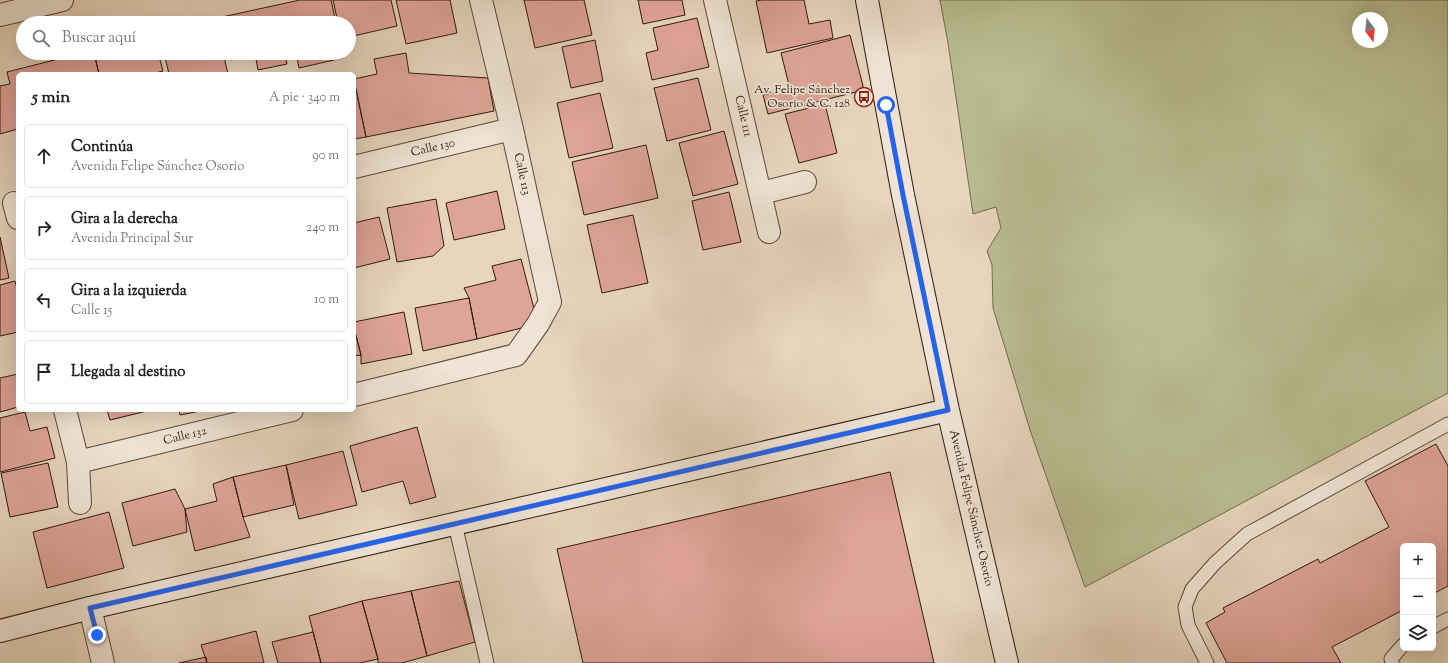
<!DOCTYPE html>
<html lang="es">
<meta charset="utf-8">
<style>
:root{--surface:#fff;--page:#f6f6f6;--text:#222;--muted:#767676;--line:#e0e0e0}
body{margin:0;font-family:"Sorts Mill Goudy",serif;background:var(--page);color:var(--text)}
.controls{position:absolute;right:12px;bottom:12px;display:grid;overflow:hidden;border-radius:6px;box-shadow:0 4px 16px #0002}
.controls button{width:36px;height:36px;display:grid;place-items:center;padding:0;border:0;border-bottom:1px solid var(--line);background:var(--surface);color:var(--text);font:20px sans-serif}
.compass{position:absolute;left:1352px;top:12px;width:36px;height:36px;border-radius:50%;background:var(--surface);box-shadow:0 4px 16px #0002;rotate:165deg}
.stop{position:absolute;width:12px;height:12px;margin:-9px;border:3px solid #2563eb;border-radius:50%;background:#fff}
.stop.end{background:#2563eb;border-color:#fff;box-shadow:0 1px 4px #0008}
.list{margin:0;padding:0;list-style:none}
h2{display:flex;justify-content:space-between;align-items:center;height:52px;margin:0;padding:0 16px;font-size:17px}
h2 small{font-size:13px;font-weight:400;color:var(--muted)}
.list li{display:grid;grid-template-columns:26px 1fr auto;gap:12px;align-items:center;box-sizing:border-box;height:64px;margin:0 8px 8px;padding:0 8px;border:1px solid var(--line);border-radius:6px}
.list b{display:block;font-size:15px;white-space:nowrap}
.list p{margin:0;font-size:13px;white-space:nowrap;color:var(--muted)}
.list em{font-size:13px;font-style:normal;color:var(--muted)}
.icon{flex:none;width:22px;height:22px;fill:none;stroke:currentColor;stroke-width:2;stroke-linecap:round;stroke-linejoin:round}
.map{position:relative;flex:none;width:1448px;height:663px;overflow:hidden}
.search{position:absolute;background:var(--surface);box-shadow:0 4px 16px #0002;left:16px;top:16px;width:340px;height:44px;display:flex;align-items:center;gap:10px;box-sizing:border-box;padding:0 14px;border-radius:22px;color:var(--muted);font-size:15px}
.panel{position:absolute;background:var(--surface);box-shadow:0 4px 16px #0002;left:16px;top:72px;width:340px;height:340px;border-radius:6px}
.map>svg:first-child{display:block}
.green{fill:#b8bc90;stroke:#736c4f;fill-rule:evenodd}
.building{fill:#dfa498;stroke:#2e1b0e}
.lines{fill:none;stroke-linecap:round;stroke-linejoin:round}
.lane-casing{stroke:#5c4a3a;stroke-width:15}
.street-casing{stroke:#5c4a3a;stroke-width:24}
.secondary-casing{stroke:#2e1b0e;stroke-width:24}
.lane{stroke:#efe4d5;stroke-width:13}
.street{stroke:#efe4d5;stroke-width:22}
.secondary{stroke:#efe4d5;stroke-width:22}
.route{stroke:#2563eb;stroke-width:5}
.labels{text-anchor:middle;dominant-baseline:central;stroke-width:3.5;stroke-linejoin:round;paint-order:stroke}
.poi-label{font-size:12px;fill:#2e1b0e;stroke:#efe4d5;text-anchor:end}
.street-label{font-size:12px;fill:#2e1b0e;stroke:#efe4d5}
</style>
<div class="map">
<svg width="1448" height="663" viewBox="0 0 1448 663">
<rect width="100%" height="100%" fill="#e7d5be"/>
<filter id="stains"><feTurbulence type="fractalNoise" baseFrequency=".005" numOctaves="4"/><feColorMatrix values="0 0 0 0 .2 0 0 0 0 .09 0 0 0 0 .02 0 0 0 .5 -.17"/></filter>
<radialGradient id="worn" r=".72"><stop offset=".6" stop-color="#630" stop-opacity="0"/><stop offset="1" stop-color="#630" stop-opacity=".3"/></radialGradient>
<!-- green -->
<path class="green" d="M 940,0 L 1448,0 L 1448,393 L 1085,587 L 1030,430 L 993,308 L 992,265 L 987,251 L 1001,228 L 996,207 L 973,214 L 948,43 ZM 1358,18 L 1382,18 L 1382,42 L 1358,42 Z"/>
<!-- building -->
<path class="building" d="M 300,0 L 331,0 L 336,23 L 223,23 L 222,17 Z
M 333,0 L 391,0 L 397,26 L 349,37 L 349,23 L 338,23 Z
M 396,0 L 450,0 L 457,33 L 406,44 Z
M 524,0 L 584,0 L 592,35 L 535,48 Z
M 638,0 L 682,0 L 685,15 L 643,24 Z
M 762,0 L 804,0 L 809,24 L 830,20 L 833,38 L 767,53 L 756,1 Z
M 697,18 L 709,67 L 652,80 L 646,53 L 658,50 L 653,28 Z
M 850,35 L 864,90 L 768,114 L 763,95 L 790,89 L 781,53 Z
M 595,40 L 603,81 L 571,88 L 562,47 Z
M 82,53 L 94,53 L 99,74 L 18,74 L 18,129 L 0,134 L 0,86 L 10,84 L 7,72 Z
M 94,53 L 158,53 L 163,71 L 152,74 L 99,74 Z
M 164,53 L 223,53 L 228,74 L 169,74 Z
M 230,53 L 284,53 L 287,64 L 258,70 L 255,54 L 231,60 Z
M 296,53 L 342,53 L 343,58 L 299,68 Z
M 406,53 L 409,73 L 488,78 L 494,111 L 366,137 L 354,79 L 377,74 L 374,59 Z
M 698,78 L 711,130 L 667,141 L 654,88 Z
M 356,90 L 366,137 L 354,139 L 354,91 Z
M 600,93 L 613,148 L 569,158 L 557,103 Z
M 825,104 L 837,153 L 799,163 L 785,114 Z
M 724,131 L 738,184 L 693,196 L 679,143 Z
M 646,145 L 658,198 L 584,215 L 572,162 Z
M 497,191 L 505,229 L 454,240 L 446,203 Z
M 729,192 L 741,242 L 703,250 L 692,201 Z
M 436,199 L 444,246 L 433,256 L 397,262 L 387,208 Z
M 633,215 L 648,283 L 602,293 L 587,225 Z
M 379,217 L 390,259 L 354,268 L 354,223 Z
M 0,237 L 9,278 L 0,280 Z
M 521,259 L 538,324 L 477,339 L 469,298 L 464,288 L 496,280 L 492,266 Z
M 15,281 L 18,293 L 18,332 L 0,336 L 0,285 Z
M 469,298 L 477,339 L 423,351 L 415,308 Z
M 404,312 L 412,354 L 361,364 L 361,355 L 354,328 L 354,322 Z
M 354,328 L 361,355 L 354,356 Z
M 18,374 L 18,407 L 0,412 L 0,378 Z
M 107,410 L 151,410 L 110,420 Z
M 179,410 L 205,410 L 180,415 Z
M 25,412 L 30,431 L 47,427 L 55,458 L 0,472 L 0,418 Z
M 417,427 L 436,497 L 410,504 L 403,481 L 362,492 L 350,446 Z
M 1436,444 L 1448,466 L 1448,586 L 1433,594 L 1433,546 L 1403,546 L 1403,610 L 1332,647 L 1341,663 L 1227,663 L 1206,623 L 1225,612 L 1223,608 L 1318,559 L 1320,563 L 1389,527 L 1365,481 Z
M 343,451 L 357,505 L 299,519 L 286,465 Z
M 48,463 L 58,507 L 10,517 L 1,473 Z
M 286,465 L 294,505 L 243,517 L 233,477 Z
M 890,472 L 934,663 L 583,663 L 557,549 Z
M 233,477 L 243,517 L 250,537 L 195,551 L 185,509 L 217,501 L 213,484 Z
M 175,489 L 185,509 L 187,532 L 133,546 L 122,503 Z
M 109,512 L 124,568 L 47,588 L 33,532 Z
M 459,581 L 475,642 L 427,656 L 411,591 Z
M 411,591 L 427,656 L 402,663 L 378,663 L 378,659 L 362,601 Z
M 362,601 L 378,659 L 360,663 L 321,663 L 309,616 Z
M 256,631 L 264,663 L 207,663 L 201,645 Z
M 313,632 L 321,663 L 278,663 L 272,642 Z
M 206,657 L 207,663 L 179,663 Z"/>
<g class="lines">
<!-- lane casing -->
<g class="lane-casing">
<path id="lane" d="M 455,524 L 487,663
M 1433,627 L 1448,619
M 1207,663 L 1188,625 L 1185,607 L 1192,589 L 1215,563 L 1247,534 L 1448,424
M 1392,663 L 1391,659 L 1403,645"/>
</g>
<!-- street casing -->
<g class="street-casing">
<path id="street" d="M 715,0 L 769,232
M 0,15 L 62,0
M 354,167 L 512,129
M 761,193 L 805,182
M 14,203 L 18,218
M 354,395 L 516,355 L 538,324 L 550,302 L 512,129 L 481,0
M 65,410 L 78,462 L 80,503
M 78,462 L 292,410
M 90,608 L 103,663"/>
</g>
<!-- secondary casing -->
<g class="secondary-casing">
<path id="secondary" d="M 867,0 L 903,195 L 948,410 L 1007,663
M 0,631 L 90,608 L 948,410"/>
</g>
<!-- lane -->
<use href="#lane" class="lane"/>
<!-- street -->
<use href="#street" class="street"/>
<!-- secondary -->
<use href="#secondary" class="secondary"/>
</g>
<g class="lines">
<!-- route -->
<path class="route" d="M 97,635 L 90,608 L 948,410 L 903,195 L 886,105"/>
</g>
<!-- icons -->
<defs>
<g id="bus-ring" transform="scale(1)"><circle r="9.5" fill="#efe4d5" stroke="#8f2418" stroke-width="1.5"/><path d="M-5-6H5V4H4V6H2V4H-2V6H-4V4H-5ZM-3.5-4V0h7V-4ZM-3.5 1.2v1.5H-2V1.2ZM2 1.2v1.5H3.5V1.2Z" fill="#8f2418"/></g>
</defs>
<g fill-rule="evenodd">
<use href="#bus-ring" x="864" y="97"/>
</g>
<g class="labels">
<!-- poi labels -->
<g class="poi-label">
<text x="850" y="90">Av. Felipe Sánchez<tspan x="850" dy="14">Osorio &amp; C. 128</tspan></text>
</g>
<!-- street labels -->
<g class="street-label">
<text transform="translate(743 116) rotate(77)">Calle 111</text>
<text transform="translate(433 148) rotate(-13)">Calle 130</text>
<text transform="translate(522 174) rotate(78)">Calle 113</text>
<text transform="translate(185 436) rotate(-14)">Calle 132</text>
<text transform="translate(971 508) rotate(77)">Avenida Felipe Sánchez Osorio</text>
</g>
</g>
<rect width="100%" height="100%" filter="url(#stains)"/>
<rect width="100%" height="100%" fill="url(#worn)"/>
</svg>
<div class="controls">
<button>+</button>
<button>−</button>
<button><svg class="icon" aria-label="layers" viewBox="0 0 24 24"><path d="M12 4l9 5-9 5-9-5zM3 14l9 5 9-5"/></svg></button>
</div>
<svg class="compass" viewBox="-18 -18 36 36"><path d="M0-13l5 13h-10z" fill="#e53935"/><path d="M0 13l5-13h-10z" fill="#767676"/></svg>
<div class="stop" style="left:886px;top:105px"></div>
<div class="stop end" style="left:97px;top:635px"></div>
<div class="search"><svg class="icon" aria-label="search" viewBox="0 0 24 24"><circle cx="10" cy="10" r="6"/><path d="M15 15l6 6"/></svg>Buscar aquí</div>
<section class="panel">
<h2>5 min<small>A pie · 340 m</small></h2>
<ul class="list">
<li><svg class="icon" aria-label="ahead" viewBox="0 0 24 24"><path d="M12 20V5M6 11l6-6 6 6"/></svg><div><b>Continúa</b><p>Avenida Felipe Sánchez Osorio</p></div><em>90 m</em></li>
<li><svg class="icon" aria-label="right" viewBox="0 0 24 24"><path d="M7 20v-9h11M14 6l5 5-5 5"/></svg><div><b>Gira a la derecha</b><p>Avenida Principal Sur</p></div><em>240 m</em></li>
<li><svg class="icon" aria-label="left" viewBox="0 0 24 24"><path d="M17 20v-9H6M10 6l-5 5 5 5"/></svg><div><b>Gira a la izquierda</b><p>Calle 15</p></div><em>10 m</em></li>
<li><svg class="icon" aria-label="arrive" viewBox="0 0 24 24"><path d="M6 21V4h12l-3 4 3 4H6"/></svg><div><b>Llegada al destino</b></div></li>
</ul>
</section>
</div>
